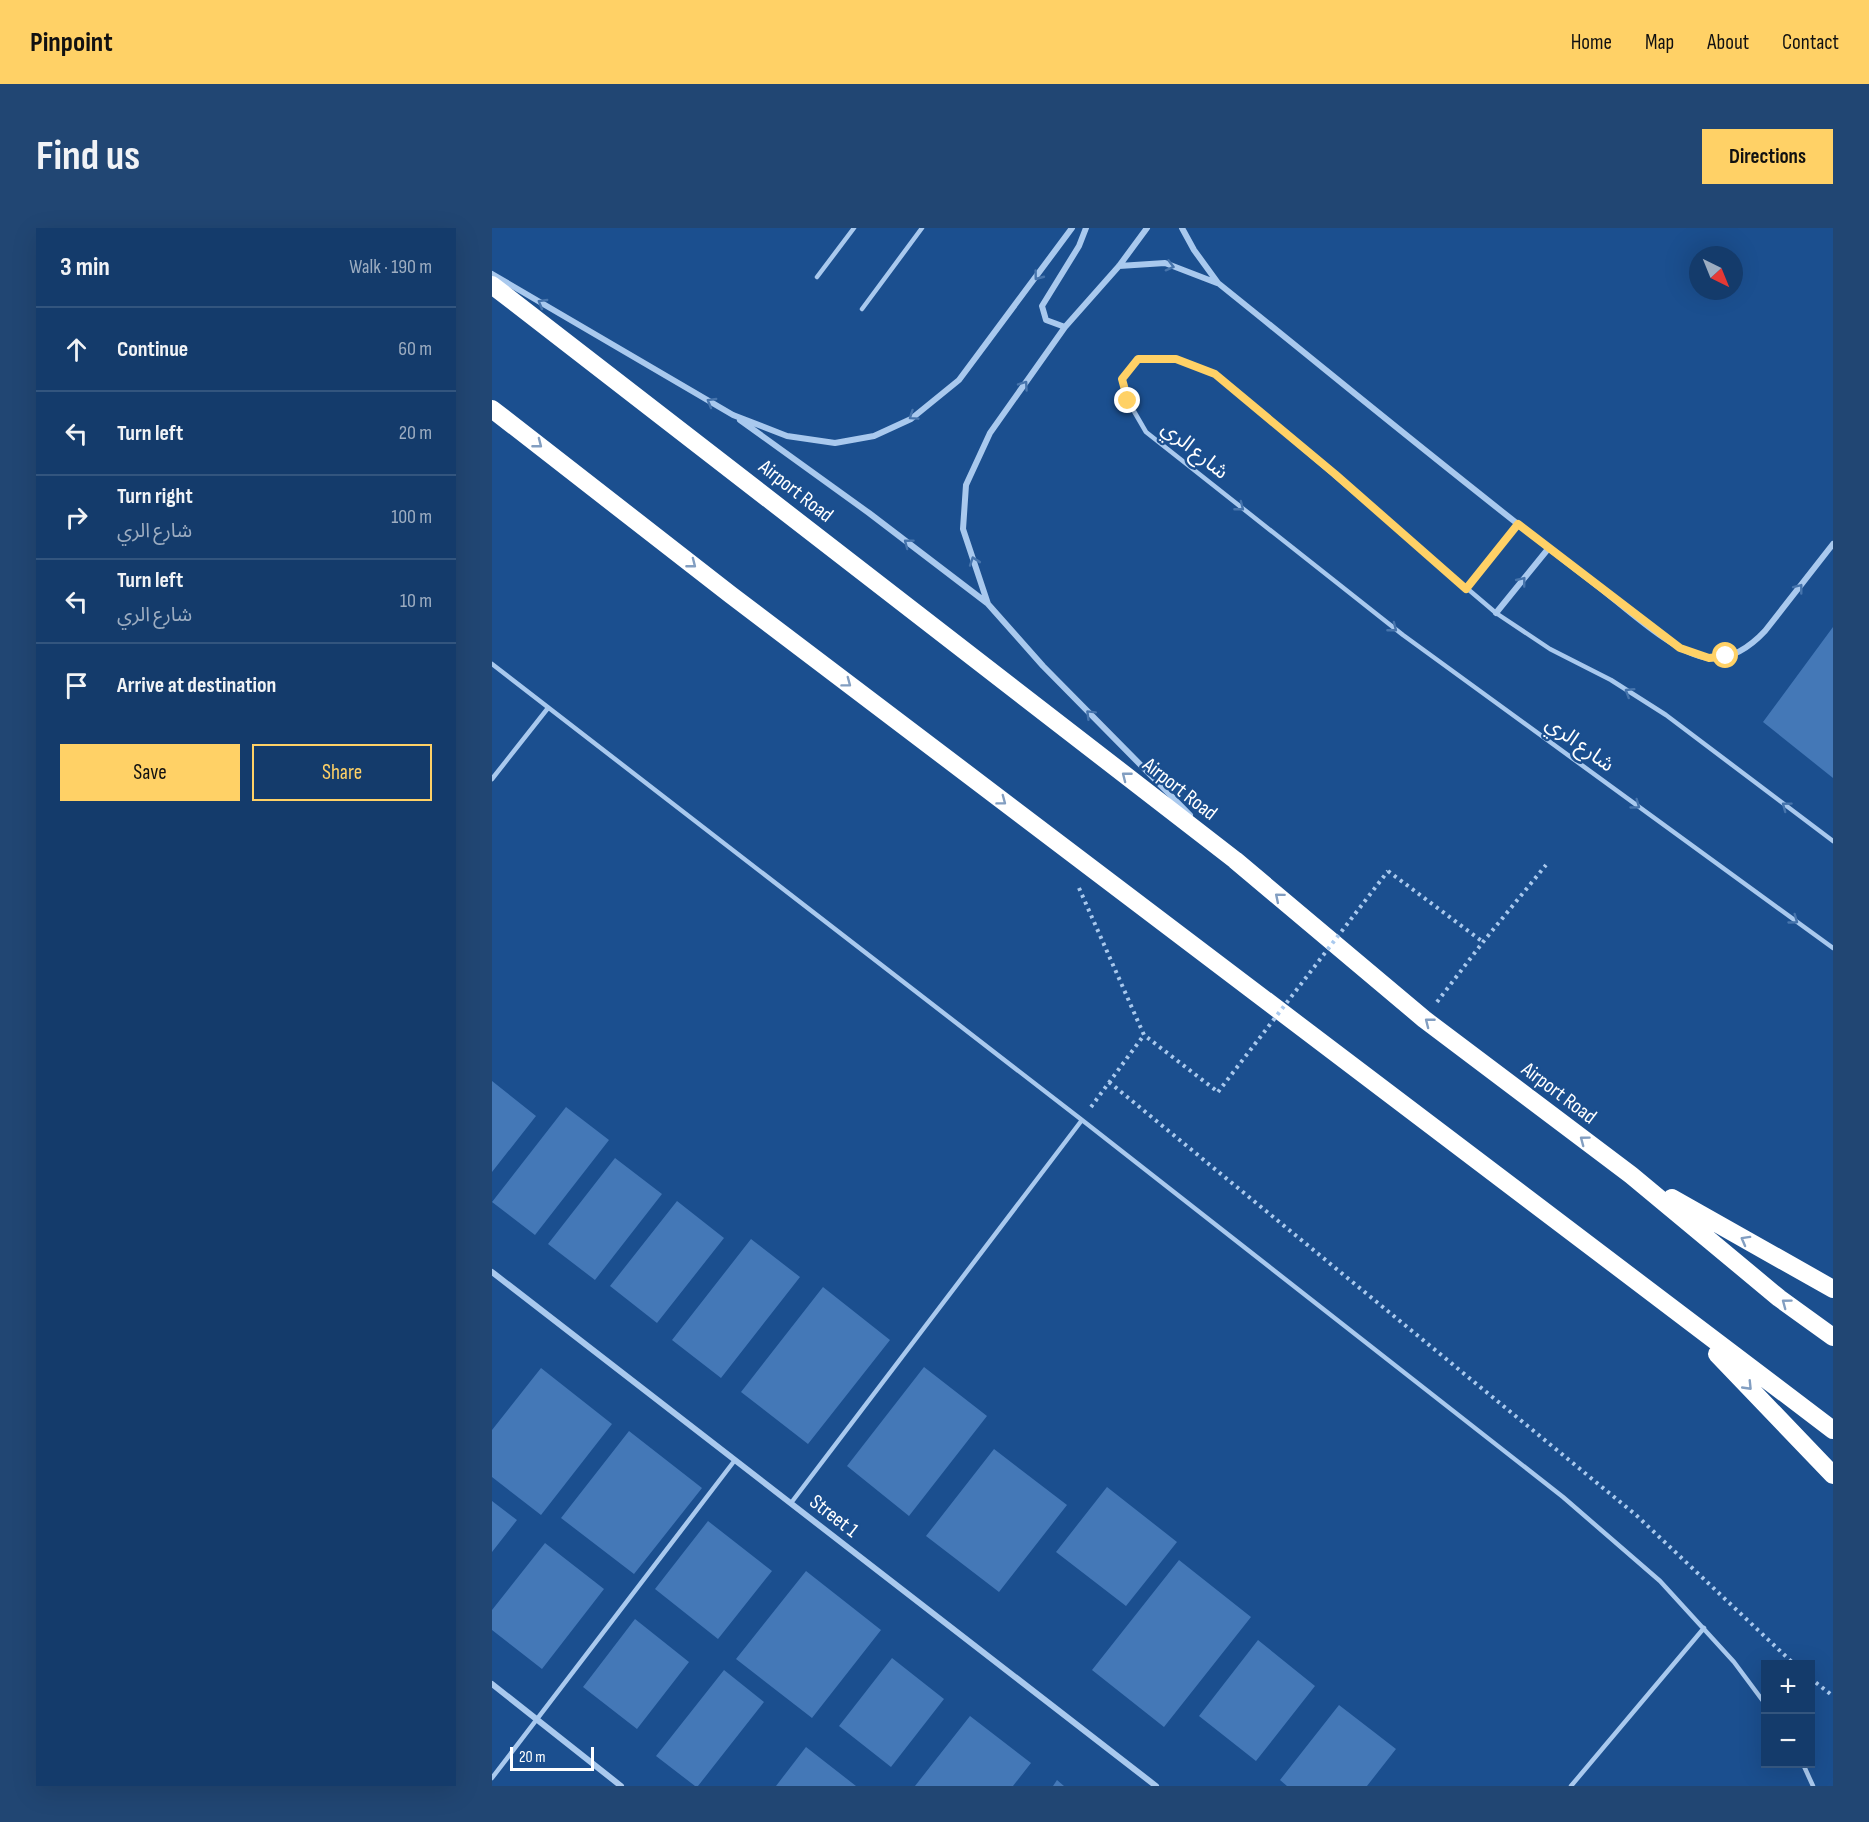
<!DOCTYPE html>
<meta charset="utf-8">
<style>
:root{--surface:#143b6b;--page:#214673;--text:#f1f3f6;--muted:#9dadc1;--line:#33557e;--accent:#ffd166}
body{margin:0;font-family:"Sofia Sans Condensed","Noto Sans Arabic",sans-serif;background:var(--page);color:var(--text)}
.controls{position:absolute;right:18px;bottom:18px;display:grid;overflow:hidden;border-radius:0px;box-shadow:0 6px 24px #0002}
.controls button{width:54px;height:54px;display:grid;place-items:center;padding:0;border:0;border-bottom:2px solid var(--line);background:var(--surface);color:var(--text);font:30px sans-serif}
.compass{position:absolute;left:1197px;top:18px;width:54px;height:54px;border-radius:50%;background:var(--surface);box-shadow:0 6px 24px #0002;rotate:137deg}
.scale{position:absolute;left:18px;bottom:15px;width:84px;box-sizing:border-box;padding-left:6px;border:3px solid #fff;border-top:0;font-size:16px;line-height:21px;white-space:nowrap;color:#fff;-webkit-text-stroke:4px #1b4f8f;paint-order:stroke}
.stop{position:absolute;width:18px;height:18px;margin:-14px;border:4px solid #ffd166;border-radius:50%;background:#fff}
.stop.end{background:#ffd166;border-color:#fff;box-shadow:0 2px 6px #0008}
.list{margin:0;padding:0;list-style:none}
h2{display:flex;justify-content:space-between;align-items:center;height:78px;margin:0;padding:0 24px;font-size:26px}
h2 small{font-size:20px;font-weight:400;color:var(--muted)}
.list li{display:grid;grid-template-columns:39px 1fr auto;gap:18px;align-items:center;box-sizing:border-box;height:84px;padding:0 24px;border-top:2px solid var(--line)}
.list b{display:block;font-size:22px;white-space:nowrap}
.list p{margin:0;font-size:20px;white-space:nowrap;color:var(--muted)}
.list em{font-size:20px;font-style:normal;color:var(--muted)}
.actions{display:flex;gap:12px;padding:18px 24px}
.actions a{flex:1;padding:14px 0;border:2px solid var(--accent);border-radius:0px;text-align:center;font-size:21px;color:var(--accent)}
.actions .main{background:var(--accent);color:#111}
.icon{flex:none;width:33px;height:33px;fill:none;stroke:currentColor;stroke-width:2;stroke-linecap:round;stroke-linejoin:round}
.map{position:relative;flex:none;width:1341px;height:1558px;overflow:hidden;border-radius:0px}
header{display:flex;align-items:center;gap:36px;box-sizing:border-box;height:84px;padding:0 30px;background:var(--accent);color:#111}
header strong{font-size:28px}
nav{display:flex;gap:33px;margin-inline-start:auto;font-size:21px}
.intro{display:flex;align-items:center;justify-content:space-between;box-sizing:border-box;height:144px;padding:0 36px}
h1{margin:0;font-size:42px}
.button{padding:15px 27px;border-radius:0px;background:var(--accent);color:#111;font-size:21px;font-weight:700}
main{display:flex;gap:36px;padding:0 36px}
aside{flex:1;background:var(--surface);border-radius:0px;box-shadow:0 6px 24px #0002}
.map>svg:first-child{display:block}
.building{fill:#4478b7}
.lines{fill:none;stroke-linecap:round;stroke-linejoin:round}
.path{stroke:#a9c9ee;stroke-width:4;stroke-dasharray:3 4.5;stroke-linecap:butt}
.lane{stroke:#a9c9ee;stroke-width:4.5}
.street{stroke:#a9c9ee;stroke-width:6}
.highway{stroke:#fff;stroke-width:18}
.path-bridge{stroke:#a9c9ee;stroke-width:4;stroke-dasharray:3 4.5;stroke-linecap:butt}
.oneway{stroke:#4674ac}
.oneway2{stroke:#829ec1}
.route{stroke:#ffd166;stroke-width:8}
.labels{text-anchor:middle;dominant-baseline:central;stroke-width:5;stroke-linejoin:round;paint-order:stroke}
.street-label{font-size:21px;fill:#fff;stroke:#1b4f8f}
</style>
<header>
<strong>Pinpoint</strong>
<nav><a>Home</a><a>Map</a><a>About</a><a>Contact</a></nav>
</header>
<div class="intro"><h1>Find us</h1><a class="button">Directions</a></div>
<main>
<aside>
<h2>3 min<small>Walk · 190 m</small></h2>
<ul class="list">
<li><svg class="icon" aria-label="ahead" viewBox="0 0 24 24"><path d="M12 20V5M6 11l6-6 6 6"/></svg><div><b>Continue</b></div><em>60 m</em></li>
<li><svg class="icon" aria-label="left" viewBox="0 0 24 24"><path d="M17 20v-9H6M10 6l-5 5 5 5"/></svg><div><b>Turn left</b></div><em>20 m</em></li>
<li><svg class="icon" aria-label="right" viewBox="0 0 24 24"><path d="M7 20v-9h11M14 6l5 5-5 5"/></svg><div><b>Turn right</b><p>شارع الري</p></div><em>100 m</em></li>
<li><svg class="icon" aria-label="left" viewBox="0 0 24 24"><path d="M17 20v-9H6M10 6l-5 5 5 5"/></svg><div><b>Turn left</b><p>شارع الري</p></div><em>10 m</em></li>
<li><svg class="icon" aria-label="arrive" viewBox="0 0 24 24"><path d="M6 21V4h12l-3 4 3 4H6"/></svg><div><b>Arrive at destination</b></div></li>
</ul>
<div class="actions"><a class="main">Save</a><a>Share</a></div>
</aside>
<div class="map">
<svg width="1341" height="1558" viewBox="0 0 1341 1558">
<rect width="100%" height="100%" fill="#1b4f8f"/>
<!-- building -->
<path class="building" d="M 1341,399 L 1341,550 L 1271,494 Z
M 0,853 L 44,888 L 0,944 Z
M 74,879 L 117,912 L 43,1007 L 0,974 Z
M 123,930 L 170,966 L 103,1052 L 56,1016 Z
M 185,973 L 232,1010 L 165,1095 L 118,1058 Z
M 259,1011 L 308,1049 L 229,1150 L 180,1112 Z
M 331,1059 L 398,1112 L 316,1216 L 249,1164 Z
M 432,1139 L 495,1188 L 417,1288 L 355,1238 Z
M 49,1140 L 120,1196 L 49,1287 L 0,1249 L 0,1202 Z
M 137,1203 L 210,1260 L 142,1346 L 69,1290 Z
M 502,1221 L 575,1277 L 507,1364 L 434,1308 Z
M 615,1259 L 685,1314 L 634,1378 L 564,1324 Z
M 0,1273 L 25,1292 L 0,1324 Z
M 216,1293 L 280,1343 L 226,1411 L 163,1361 Z
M 53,1315 L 112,1361 L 50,1441 L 0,1402 L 0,1382 Z
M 687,1332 L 759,1389 L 672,1499 L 600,1442 Z
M 314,1343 L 389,1402 L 320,1490 L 244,1431 Z
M 143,1391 L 197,1434 L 145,1501 L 91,1459 Z
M 766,1412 L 823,1458 L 764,1533 L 707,1488 Z
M 400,1430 L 452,1471 L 399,1539 L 347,1498 Z
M 232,1442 L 272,1474 L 206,1558 L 203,1558 L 164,1528 Z
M 847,1477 L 904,1521 L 875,1558 L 795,1558 L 788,1552 Z
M 478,1488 L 539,1535 L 521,1558 L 423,1558 Z
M 314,1519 L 364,1558 L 284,1558 Z
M 565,1552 L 572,1558 L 561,1558 Z"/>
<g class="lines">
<!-- path -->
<path class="path" d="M 896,643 L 991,714
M 587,660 L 652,807 L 726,864
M 945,774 L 991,714 L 1054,637
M 617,854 L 1144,1287 L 1302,1436
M 599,879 L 652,807
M 1318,1450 L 1341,1468"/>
<!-- lane -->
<path class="lane" d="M 325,49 L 362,0
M 370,81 L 430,0
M 0,436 L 590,892 L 1071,1269 L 1168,1353 L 1242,1434 L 1274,1477
M 0,551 L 56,480
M 1341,613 L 1174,487 L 1119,452 L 1058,421 L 1004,385 L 723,146 L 684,131 L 646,131 L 630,151 L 636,173 L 654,204 L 911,407 L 1341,720
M 299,1275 L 590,892
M 1311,1536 L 1321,1558
M 0,1550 L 243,1232
M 1079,1558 L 1212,1400"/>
<!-- street -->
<path class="street" d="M 655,0 L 627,38 L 573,99 L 498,205 L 474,257 L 471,301 L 496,376 L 551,438 L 698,587
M 690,0 L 702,22 L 726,55 C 853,157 978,261 1107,359 C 1134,380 1184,427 1217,430 C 1240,432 1258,419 1273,403 L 1341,316
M 627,38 L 673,35 L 725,55
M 0,46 L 241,187 L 295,208 L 343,215 L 382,208 L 419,191 L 467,152 L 580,0
M 573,99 L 554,92 L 550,78 L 587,18 L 594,0
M 248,192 L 377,285 L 495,375
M 974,361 L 1026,296
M 1004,385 L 1056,321
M 0,1044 L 664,1558
M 0,1456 L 129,1558"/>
<!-- highway -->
<path class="highway" d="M 0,57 L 743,632 L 932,791 L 1139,947 L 1287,1070 L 1341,1109
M 0,181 L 239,367 L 1341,1202
M 1180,970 L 1341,1061
M 1225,1126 L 1341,1247"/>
<!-- path-bridge -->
<path class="path-bridge" d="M 726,864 L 896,643"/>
</g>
<!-- one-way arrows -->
<defs><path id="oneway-chevron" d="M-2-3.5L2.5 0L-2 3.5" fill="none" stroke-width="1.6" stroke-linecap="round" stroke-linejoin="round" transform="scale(1.5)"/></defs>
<g class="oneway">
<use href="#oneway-chevron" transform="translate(678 38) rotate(15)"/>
<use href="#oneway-chevron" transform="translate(546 48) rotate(127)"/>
<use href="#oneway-chevron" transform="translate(50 75) rotate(-150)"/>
<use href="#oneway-chevron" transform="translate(532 157) rotate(-55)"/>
<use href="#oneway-chevron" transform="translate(219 174) rotate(-150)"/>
<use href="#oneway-chevron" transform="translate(421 188) rotate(146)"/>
<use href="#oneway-chevron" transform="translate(748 279) rotate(38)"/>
<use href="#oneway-chevron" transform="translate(416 315) rotate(-143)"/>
<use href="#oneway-chevron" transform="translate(482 333) rotate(-109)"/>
<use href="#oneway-chevron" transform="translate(1030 353) rotate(-51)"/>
<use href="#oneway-chevron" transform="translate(1307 360) rotate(-52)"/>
<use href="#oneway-chevron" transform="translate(901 400) rotate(38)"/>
<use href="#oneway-chevron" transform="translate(1137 464) rotate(-148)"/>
<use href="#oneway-chevron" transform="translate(598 486) rotate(-135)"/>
<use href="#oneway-chevron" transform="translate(1144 577) rotate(36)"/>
<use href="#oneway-chevron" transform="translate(1294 578) rotate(-143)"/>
<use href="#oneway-chevron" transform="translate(1302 692) rotate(36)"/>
</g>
<g class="oneway2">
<use href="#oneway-chevron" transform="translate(46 216) rotate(38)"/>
<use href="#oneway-chevron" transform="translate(200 336) rotate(38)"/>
<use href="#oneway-chevron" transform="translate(355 455) rotate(37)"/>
<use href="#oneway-chevron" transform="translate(634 548) rotate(-142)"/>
<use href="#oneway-chevron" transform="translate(510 573) rotate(37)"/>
<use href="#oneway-chevron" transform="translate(787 669) rotate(-140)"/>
<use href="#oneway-chevron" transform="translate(937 794) rotate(-142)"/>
<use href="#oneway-chevron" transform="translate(1092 912) rotate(-143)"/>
<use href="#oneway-chevron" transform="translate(1253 1012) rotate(-151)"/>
<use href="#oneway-chevron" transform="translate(1294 1075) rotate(-143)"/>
<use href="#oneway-chevron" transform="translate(1256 1158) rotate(46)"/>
</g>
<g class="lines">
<!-- route -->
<path class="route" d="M 636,173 L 630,151 L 646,131 L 684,131 L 723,146 L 843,246 L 974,361 L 1026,296 L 1188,420 L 1217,430 L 1234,428"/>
</g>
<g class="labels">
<!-- street labels -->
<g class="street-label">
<text transform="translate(703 222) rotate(39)">شارع الري</text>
<text transform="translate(304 263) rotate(38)">Airport Road</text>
<text transform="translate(1088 516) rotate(36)">شارع الري</text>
<text transform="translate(688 561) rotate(38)">Airport Road</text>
<text transform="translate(1067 865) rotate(37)">Airport Road</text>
<text transform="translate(342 1288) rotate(38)">Street 1</text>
</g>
</g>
</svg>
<div class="controls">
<button>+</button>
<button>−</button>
</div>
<svg class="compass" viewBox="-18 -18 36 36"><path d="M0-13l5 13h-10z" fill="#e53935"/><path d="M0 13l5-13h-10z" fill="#9dadc1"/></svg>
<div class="scale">20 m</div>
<div class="stop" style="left:1234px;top:428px"></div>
<div class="stop end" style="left:636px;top:173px"></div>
</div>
</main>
